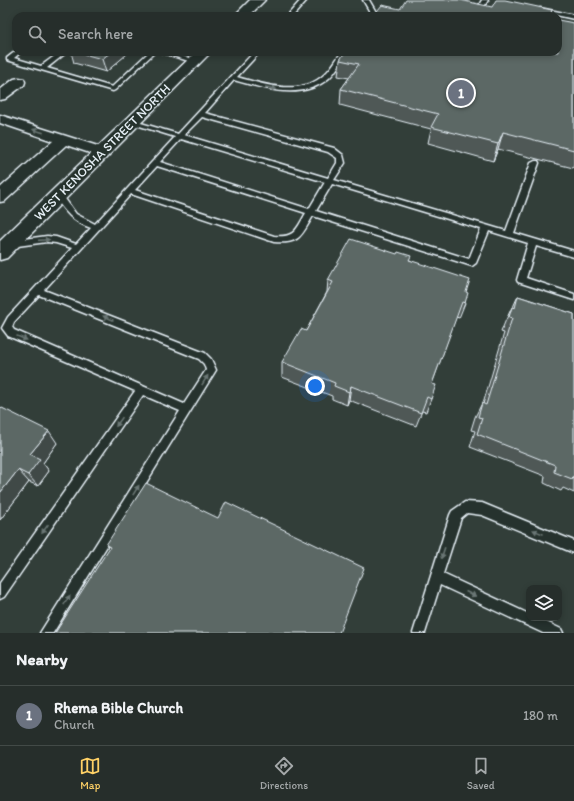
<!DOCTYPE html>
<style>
:root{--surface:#262e2b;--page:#323a37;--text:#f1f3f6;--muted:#a4a8a9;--line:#424a47;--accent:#ffd166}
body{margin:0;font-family:Itim,sans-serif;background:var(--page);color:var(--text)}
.controls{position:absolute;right:12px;bottom:12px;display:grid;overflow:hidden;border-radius:8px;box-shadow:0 2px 6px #0003}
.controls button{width:36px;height:36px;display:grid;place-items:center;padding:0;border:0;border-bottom:1px solid var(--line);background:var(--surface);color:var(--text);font:20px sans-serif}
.you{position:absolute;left:315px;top:386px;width:14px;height:14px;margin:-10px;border:3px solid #fff;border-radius:50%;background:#1a73e8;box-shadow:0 0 0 6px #1a73e833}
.badge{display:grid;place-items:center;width:26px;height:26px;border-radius:50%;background:var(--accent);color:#fff;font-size:13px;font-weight:700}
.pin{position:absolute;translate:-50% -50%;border:2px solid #fff;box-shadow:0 1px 4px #0006}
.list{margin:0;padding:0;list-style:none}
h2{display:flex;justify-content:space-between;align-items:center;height:52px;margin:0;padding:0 16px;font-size:17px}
h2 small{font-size:13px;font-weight:400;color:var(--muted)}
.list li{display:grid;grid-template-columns:26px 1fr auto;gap:12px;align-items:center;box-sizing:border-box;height:60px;padding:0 16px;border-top:1px solid var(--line)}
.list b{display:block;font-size:15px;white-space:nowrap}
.list p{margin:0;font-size:13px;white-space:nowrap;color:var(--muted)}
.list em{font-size:13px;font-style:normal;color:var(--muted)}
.icon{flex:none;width:22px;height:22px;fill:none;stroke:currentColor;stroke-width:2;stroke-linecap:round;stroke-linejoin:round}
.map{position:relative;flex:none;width:574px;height:633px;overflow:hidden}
.search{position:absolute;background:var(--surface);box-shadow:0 2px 6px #0003;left:12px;right:12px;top:12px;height:44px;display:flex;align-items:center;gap:10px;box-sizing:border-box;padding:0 14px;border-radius:12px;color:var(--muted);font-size:15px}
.sheet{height:112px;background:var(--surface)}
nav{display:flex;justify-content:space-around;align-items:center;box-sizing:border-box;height:56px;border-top:1px solid var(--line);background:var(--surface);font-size:11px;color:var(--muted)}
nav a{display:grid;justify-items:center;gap:2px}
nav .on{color:var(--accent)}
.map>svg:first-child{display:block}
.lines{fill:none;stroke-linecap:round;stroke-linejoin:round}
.service-casing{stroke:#e8f1f8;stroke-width:3}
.minor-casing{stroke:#e8f1f8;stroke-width:3}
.primary-casing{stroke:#e8f1f8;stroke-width:3}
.service{fill:#26332d;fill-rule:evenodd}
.minor{fill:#26332d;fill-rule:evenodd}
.primary{fill:#26332d;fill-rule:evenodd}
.wall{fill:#4f5957;stroke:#e8f1f8}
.shaded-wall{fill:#404947;stroke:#e8f1f8}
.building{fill:#5c6865;stroke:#e8f1f8}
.oneway{fill:#6a7674}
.labels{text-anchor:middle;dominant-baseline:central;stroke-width:3;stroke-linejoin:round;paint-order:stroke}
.far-street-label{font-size:13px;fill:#e8f1f8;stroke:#26332d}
</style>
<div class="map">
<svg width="574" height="633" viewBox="0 0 574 633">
<rect width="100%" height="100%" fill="#323e39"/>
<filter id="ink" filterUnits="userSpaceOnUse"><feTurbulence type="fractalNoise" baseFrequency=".025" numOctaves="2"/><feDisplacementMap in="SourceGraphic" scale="8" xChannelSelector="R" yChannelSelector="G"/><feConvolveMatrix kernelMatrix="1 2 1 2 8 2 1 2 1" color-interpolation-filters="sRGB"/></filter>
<g filter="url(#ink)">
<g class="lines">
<!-- service casing -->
<g class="service-casing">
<path id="service" d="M 301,0 L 307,0 L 293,16 L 287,16 Z
M 363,0 L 369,0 L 376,12 L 375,16 L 369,16 L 370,12 Z
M 482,0 L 488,0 L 479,15 L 475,15 L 474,14 Z
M 540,8 L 574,15 L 574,19 L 538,11 L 537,10 Z
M 16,51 L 16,52 L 21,52 L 14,58 L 41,66 L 60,52 L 67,52 L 47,68 L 112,87 L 149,52 L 155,52 L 115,90 L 113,91 L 7,60 L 7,58 Z
M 160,52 L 170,52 L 198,61 L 195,63 Z
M 254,52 L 260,52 L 237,77 C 265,85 301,97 325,74 C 332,68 336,59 342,52 L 347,53 C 341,61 337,71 329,78 C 302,101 265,89 234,80 L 205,113 L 334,148 L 343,155 L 345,163 L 334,180 L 506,231 L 531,163 L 535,161 L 538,161 L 539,163 L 514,233 L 574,251 L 574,257 L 536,246 L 526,278 L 574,294 L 574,300 L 518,282 L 517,280 L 528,243 L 489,231 L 476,263 L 472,266 L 313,216 C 301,236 300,244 274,242 L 131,194 L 44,290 L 205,353 L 211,359 L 216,370 L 53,633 L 40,633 L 180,411 L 143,395 L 4,597 L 0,599 L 0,583 L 135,391 L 8,336 L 2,328 L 8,317 L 72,248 L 56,243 L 47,242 L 10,247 L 6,244 L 10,241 L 47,236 L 56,237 L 76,244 L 91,228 C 73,222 65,212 55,197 L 55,193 L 61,193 L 76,214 L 95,224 L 175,137 L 130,123 L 130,121 L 134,121 L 178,134 ZM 202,117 L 328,152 L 337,158 L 337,163 L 328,178 L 184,135 ZM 181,139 L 325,182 L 309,209 L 160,162 ZM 157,166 L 306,213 C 296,230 295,238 274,236 L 135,190 ZM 332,184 L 481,229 L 469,259 L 316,211 ZM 39,295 L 199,359 L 204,364 L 206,370 L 184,404 L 14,330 L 12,327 L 14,322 Z
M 465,502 L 482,503 L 574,541 L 574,553 L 482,515 L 467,513 L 461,518 L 443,574 L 529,614 L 529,618 L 538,618 L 561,629 L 563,633 L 543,633 L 440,585 L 425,633 L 413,633 L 450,515 L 452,511 Z"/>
</g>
<!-- minor casing -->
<g class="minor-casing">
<path id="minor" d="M 19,78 L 24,79 L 25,82 L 24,85 L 5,99 L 0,100 L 0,90 L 14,79 Z
M 0,115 L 107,149 L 109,152 L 107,155 L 102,157 L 66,145 L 5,201 L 0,202 L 0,188 L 53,141 L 0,123 Z"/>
</g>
<!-- primary casing -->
<g class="primary-casing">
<path id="primary" d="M 250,0 L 265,0 L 249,16 L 234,16 Z
M 196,52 L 211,52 L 7,258 L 0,260 L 0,241 Z"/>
</g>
<!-- service -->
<use href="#service" class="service"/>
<!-- minor -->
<use href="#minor" class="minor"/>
<!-- primary -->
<use href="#primary" class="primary"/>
</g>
<!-- wall -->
<path class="wall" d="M 574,23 L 574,165 L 573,168 L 498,149 L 493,161 L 428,143 L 431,129 L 340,105 L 341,89 L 349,78 L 338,76 L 340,60 L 344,53 L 339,52 L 558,52 Z
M 71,52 L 127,52 L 127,54 L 106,72 L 74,63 Z
M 410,260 L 466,292 L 465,303 L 459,318 L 456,317 L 432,384 L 431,399 L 426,412 L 422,411 L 416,426 L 349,400 L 347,405 L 332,399 L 332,396 L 282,377 L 282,362 L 306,331 L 327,292 L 328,280 Z
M 518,296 L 574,314 L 574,493 L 563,488 L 561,491 L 544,483 L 545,476 L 470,447 L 475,431 L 471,430 L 475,417 L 482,403 L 483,404 L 504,333 L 501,332 L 505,322 L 512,307 L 513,307 Z
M 0,407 L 57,443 L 43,463 L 49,471 L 38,486 L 29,482 L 0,520 Z"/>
<!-- shaded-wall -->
<path class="shaded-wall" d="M 111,52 L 127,52 L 127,54 L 106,72 L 102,59 Z
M 503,132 L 498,149 L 493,161 L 498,144 Z
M 351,386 L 349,400 L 347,405 L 349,392 Z
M 49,431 L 57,443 L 43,463 L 49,471 L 38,486 L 28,475 L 30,454 Z
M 18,470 L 29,482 L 0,520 L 0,493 Z"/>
<!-- building -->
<path class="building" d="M 406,0 L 460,0 L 492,7 L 496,0 L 505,0 L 552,10 L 550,16 L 373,16 L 382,5 L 400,9 Z
M 558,20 L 574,23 L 574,150 L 503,132 L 498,144 L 431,127 L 438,114 L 341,89 L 359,64 L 340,60 L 345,52 L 558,52 Z
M 76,52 L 111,52 L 102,59 Z
M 351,239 L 397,254 L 398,252 L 411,256 L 409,260 L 470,280 L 466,292 L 468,293 L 465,303 L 462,302 L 432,384 L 436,385 L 431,399 L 427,397 L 421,413 L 351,386 L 349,392 L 334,386 L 335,383 L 282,362 L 301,329 L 306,331 L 333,282 L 328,280 Z
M 518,296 L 574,314 L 574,477 L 573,476 L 572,479 L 554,472 L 555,465 L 477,434 L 482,418 L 478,417 L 482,403 L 486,405 L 512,318 L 509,317 L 512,307 L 515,308 Z
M 0,407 L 49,431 L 30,454 L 40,459 L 28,475 L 18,470 L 0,493 Z
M 146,483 L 218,518 L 226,502 L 364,568 L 339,633 L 55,633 L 110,547 L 106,545 Z"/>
<!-- one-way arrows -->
<defs><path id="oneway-solid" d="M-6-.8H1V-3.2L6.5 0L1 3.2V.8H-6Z"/></defs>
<g class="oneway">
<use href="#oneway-solid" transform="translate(271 88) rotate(11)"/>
<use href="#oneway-solid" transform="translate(38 131) rotate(-162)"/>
<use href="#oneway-solid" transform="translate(44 240) rotate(-4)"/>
<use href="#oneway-solid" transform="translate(108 318) rotate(-158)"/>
<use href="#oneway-solid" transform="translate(22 338) rotate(23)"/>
<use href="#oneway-solid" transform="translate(205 380) rotate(-58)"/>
<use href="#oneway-solid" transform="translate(119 422) rotate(125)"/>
<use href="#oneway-solid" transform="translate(136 490) rotate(-58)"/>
<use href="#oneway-solid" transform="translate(45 529) rotate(125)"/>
<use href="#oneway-solid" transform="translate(538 532) rotate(-158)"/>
<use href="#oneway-solid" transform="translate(443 553) rotate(108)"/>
<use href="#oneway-solid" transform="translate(471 594) rotate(25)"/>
<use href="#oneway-solid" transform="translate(67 600) rotate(-58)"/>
</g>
</g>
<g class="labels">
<!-- far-street labels -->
<g class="far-street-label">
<text transform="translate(102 152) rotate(-45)">WEST KENOSHA STREET NORTH</text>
</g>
</g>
</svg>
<div class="controls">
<button><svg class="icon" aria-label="layers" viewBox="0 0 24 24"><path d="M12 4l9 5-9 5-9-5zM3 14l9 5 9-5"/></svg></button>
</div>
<div class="you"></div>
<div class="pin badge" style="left:461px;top:93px;background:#6b7280">1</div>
<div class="search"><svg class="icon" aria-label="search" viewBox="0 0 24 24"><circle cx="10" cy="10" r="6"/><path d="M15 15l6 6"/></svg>Search here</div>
</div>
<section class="sheet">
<h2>Nearby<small></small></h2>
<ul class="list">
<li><span class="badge" style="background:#6b7280">1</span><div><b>Rhema Bible Church</b><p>Church</p></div><em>180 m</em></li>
</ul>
</section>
<nav>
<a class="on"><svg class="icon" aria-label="map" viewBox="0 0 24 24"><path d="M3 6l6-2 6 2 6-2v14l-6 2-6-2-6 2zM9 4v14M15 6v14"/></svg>Map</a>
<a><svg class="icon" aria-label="directions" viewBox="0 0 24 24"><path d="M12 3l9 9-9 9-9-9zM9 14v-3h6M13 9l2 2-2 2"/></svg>Directions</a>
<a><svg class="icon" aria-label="saved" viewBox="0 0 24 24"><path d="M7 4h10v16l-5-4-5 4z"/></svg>Saved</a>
</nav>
